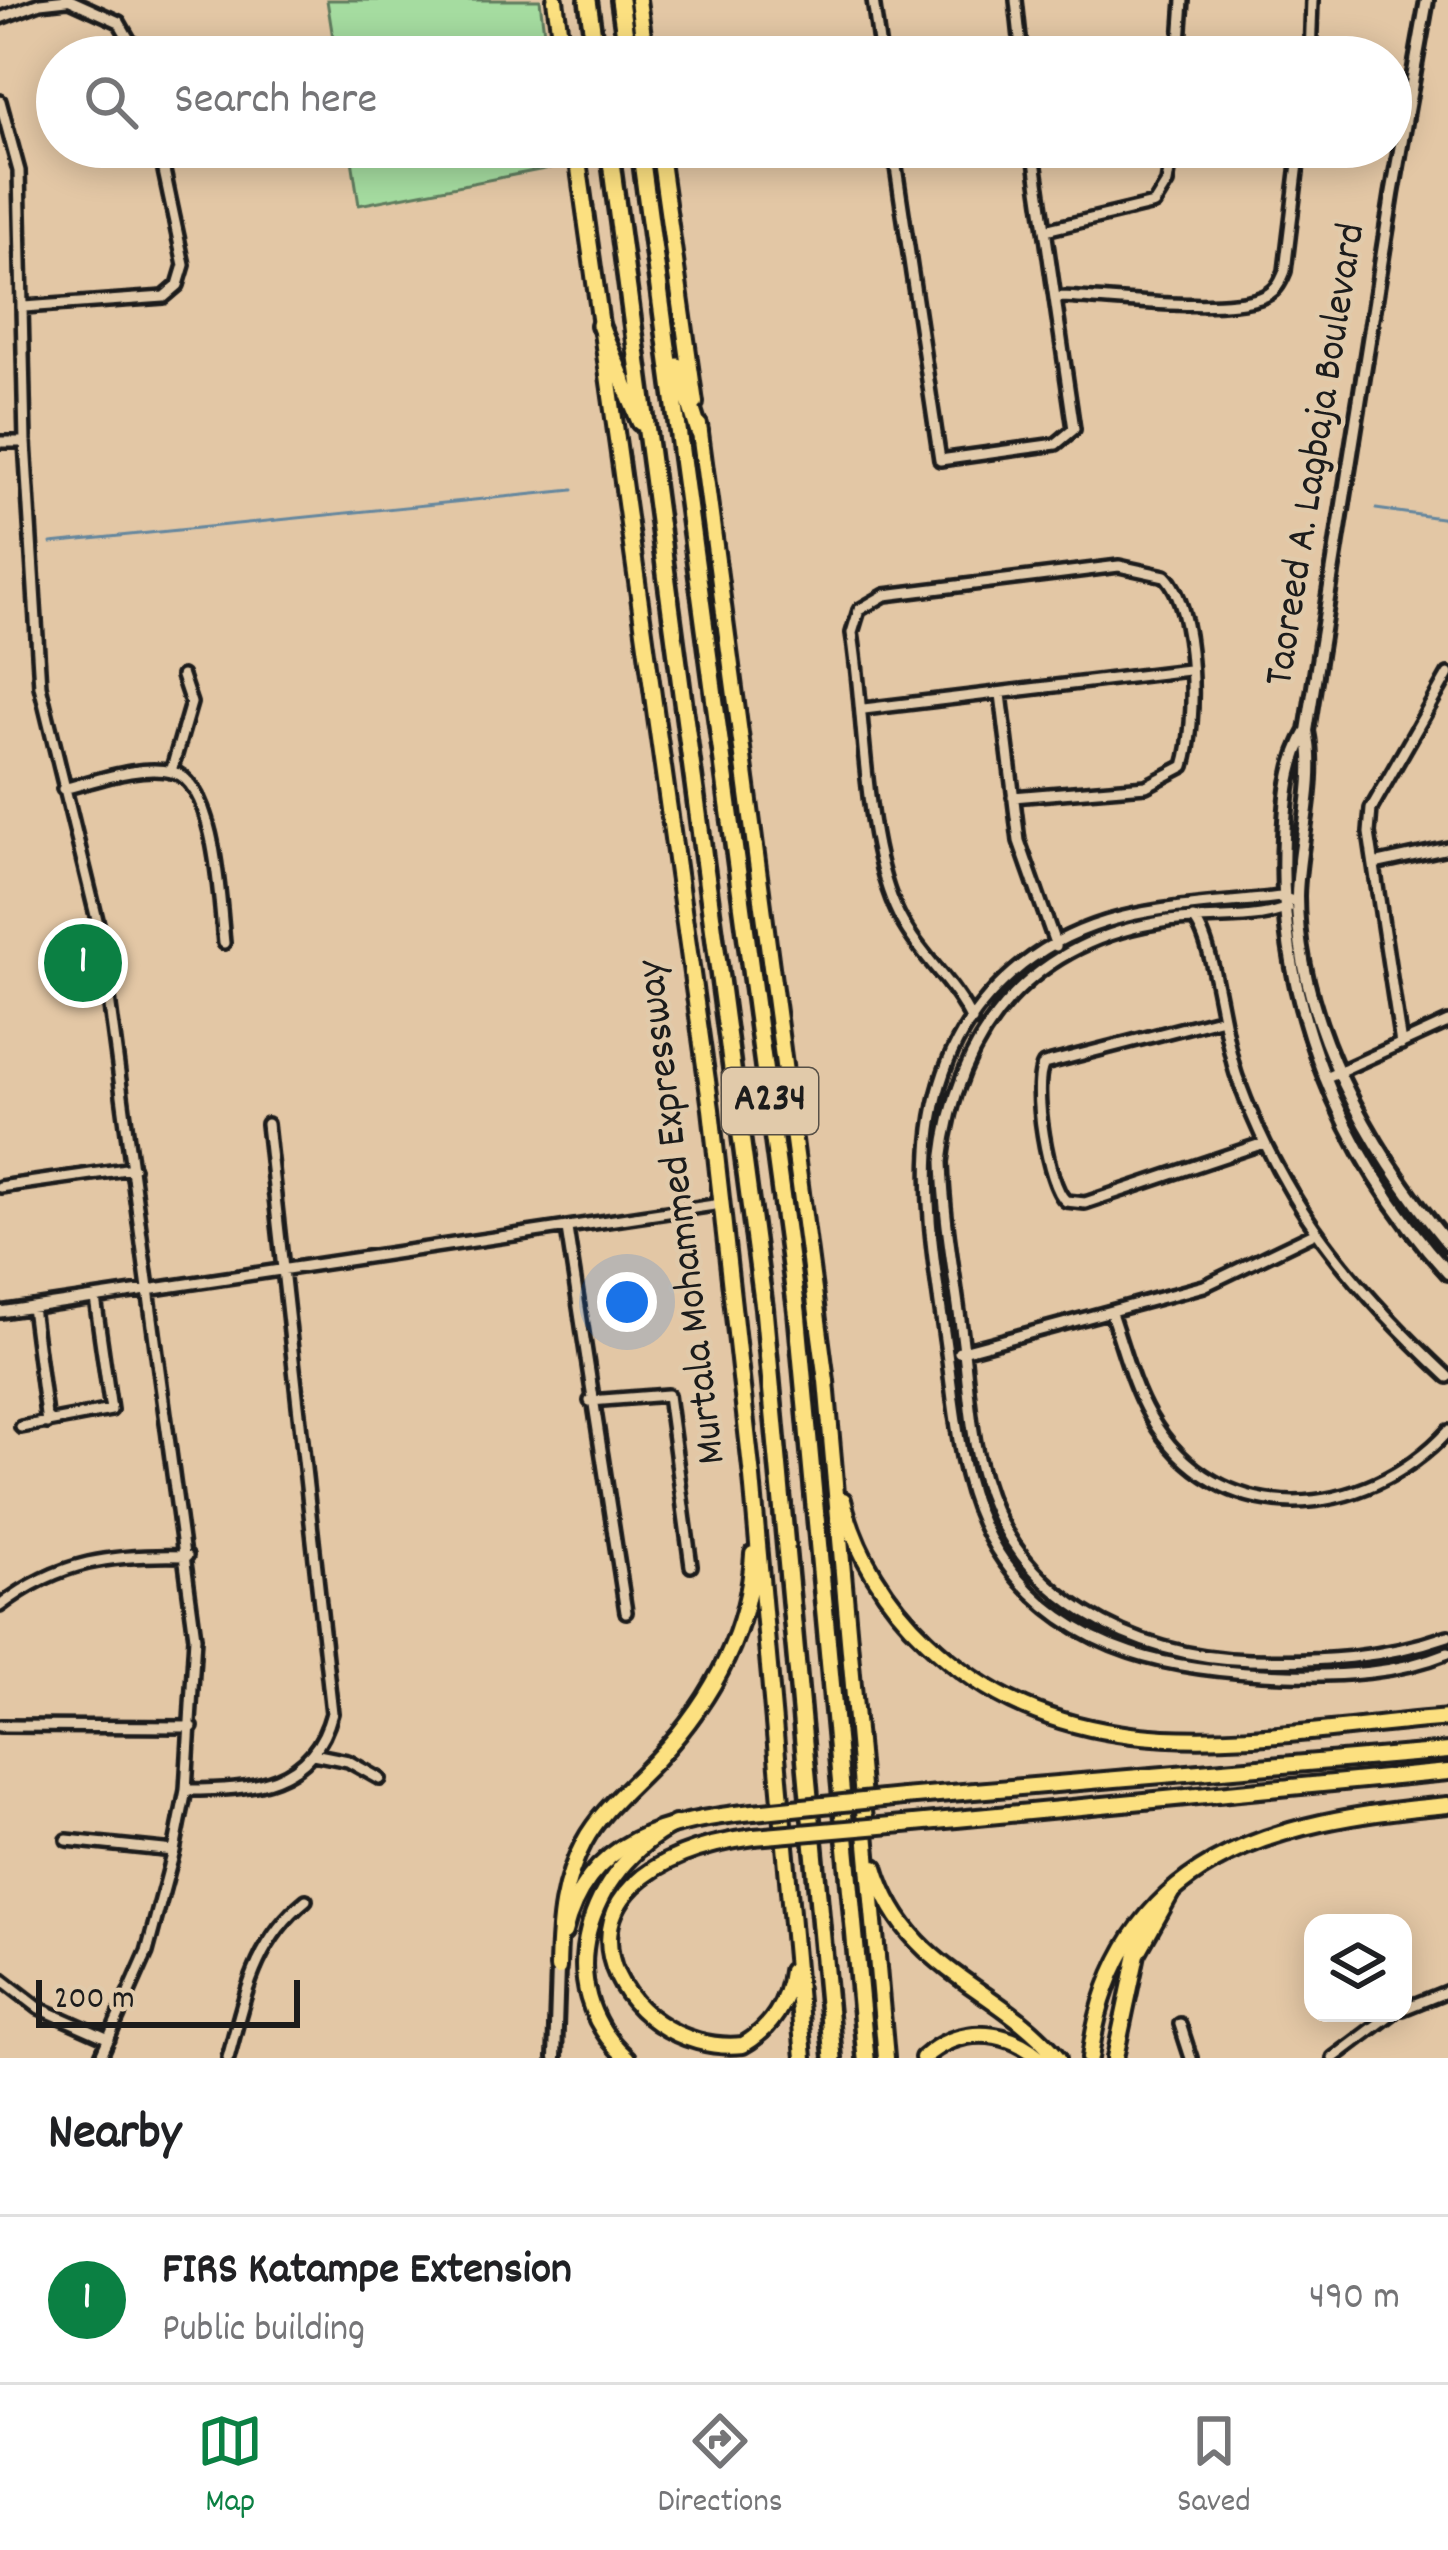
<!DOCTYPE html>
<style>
:root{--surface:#fff;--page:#f6f6f6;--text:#202124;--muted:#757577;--line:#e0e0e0;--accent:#0b8043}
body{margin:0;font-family:Dekko,sans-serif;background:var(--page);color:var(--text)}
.controls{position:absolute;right:36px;bottom:36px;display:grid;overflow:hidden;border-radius:24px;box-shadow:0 6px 30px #0003}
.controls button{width:108px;height:108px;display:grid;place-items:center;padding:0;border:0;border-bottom:3px solid var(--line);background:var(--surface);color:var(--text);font:60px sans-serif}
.scale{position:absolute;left:36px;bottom:30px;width:264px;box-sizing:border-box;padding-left:12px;border:6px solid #1c1c1c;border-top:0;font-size:33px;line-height:42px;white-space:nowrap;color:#1c1c1c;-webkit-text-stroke:9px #e1caaa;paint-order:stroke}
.you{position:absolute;left:627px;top:1302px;width:42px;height:42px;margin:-30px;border:9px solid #fff;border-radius:50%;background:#1a73e8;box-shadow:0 0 0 18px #1a73e833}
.badge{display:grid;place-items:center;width:78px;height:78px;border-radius:50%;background:var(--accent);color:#fff;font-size:39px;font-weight:700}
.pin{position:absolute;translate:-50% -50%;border:6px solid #fff;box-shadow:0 3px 12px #0006}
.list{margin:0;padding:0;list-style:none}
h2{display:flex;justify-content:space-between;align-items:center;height:156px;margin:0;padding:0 48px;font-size:51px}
h2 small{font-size:39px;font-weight:400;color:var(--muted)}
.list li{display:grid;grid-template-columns:78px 1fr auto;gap:36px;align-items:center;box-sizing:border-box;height:168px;padding:0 48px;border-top:3px solid var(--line)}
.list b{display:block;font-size:45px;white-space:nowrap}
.list p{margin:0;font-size:39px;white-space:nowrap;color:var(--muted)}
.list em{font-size:39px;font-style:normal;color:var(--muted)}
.icon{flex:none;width:66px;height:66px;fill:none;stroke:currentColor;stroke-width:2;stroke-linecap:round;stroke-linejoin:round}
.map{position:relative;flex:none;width:1448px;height:2058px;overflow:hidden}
.search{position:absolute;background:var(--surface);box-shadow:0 6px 30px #0003;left:36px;right:36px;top:36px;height:132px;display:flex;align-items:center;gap:30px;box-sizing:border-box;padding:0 42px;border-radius:66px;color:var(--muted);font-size:45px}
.sheet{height:324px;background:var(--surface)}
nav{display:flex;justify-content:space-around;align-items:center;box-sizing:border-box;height:168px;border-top:3px solid var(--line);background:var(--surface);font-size:33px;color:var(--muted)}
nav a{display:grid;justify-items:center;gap:6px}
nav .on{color:var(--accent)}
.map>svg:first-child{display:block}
.grass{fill:#a5dca0;stroke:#607c5e;stroke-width:3}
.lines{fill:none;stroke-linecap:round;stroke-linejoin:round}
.stream{stroke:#65879e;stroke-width:3}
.minor-casing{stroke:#1c1c1c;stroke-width:18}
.tertiary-casing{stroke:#1c1c1c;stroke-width:20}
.primary-casing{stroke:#1c1c1c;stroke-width:22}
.trunk-casing{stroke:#1c1c1c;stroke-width:22}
.motorway-casing{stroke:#1c1c1c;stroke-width:24}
.minor{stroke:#e1caaa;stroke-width:9}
.tertiary{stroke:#e1caaa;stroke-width:10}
.primary{stroke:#fce080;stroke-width:14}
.trunk{stroke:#fce080;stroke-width:14}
.motorway{stroke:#fce080;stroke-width:15}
.primary-bridge-casing{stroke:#1c1c1c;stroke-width:22;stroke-linecap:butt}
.trunk-bridge-casing{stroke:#1c1c1c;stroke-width:22;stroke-linecap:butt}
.primary-bridge{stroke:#fce080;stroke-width:14}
.trunk-bridge{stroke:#fce080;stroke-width:14}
.labels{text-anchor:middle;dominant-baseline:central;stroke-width:9;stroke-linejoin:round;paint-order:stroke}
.shield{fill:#e1caaa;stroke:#575047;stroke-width:3}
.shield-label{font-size:39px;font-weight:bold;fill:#1c1c1c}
.street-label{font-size:42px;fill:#1c1c1c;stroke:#e1caaa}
</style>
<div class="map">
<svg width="1448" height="2058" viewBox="0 0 1448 2058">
<rect width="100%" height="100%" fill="#e3c7a5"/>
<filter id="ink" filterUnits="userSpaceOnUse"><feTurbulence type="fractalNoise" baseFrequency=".00833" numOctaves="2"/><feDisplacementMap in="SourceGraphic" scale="24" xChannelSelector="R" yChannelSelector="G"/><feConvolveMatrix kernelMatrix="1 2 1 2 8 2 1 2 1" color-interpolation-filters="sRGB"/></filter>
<g filter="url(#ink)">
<!-- grass -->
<path class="grass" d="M 327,0 L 540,0 L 547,57 L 336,57 Z
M 350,147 L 558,147 L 560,166 L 359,205 Z"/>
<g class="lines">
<!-- stream -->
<path class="stream" d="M 1376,509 L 1448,519
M 51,543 L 573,490"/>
<!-- minor casing -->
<g class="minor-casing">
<path id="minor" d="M 70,0 L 119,22 L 139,57
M 873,0 L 881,57
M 1016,0 L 1022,57
M 0,18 L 40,3 L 67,0
M 1179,57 L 1183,0
M 1310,57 L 1312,0
M 0,101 L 19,171 L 25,442 L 40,686 L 100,932 L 195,1637 L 186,1790 L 174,1851 L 147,1952 L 100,2058
M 893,147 L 940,460 L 1056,444 L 1074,429 L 1033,147
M 1045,230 L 1154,204 L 1167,183 L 1173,147
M 1058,297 C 1109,298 1216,313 1260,298 C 1275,293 1280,284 1285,271 L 1300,147
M 24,307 L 164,297 L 178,285 L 184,265 L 159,147
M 0,442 L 25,442
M 1001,694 L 1019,841 L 1056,946
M 864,709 L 1188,670
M 171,772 L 191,703 L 182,676
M 63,789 C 96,781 139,764 173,772 C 216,783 220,905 224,943
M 1374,864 L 1448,848
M 1297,902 L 1281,897 C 1188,908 1099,904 1022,965 C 894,1067 928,1214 947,1353 C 957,1425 960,1499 1004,1561 C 1071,1656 1180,1672 1287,1675 C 1342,1676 1397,1674 1448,1653
M 1287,908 C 1254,922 1205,916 1168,921 C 1034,940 957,1029 942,1162 C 944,1226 957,1288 964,1352 C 969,1394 971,1437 983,1478 C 1018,1598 1133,1657 1250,1660 C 1319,1662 1382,1659 1448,1636
M 1193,918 C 1215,940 1223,1039 1237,1077 C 1283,1204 1351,1286 1448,1377
M 1219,1019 L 1044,1064 C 1031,1084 1048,1187 1066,1201 L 1085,1203 L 1264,1143
M 972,1021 C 953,980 914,951 895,907 C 863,834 865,715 852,633 L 859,610 L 885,595 L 1119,566 L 1165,576 C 1197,608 1197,724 1184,766 L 1146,786 L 1013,797
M 1401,1044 L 1369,833 L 1371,809 L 1448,674
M 1325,1078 L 1448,1022
M 0,1187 L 133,1168
M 567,1229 L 626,1612
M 32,1307 L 47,1423
M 0,1312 L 721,1204
M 1111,1313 C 1123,1347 1132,1385 1150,1416 C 1218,1535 1365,1521 1448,1431
M 959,1352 L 1204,1286 L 1314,1233
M 590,1401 L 668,1395 L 691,1566
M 21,1427 L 111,1410 L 95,1298
M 0,1606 C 59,1560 114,1554 187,1556
M 0,1726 L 192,1727
M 313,1754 L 348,1761 L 380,1779
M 186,1790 C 251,1790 313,1786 332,1713 L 267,1124
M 67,1840 L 174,1851
M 0,1978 L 39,2008 L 109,2039
M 1403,2009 L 1448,1991
M 1180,2024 L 1191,2058
M 228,2058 C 245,1997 254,1942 306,1900
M 1333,2058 L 1393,2013"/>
</g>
<!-- tertiary casing -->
<g class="tertiary-casing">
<path id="tertiary" d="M 1393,189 L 1307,731 C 1318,783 1298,843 1297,896 C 1297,1022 1370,1150 1448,1244
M 1392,195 L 1427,0
M 1307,731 C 1288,763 1286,800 1284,837 C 1276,998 1340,1155 1448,1273
M 555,2058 L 558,1968"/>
</g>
<!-- primary casing -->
<g class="primary-casing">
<path id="primary" d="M 903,1797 L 1448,1751
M 564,1933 C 587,1838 667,1821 753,1812
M 1090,2058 C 1116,1858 1273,1820 1448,1805"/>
</g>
<!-- trunk casing -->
<g class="trunk-casing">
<path id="trunk" d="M 555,0 L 563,57
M 638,0 L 646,57
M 576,147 L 711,1109 L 752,1477 L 804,2058
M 659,147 L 695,403
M 699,425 L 826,1381 L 886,2058
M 843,1500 C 855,1553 887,1603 926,1640 C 1074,1783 1263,1733 1448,1718
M 904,1824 L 1448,1772
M 754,1837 C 514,1870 617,2058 743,2045 C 771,2029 788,2002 791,1971
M 875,1867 C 905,1971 998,1985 1058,2058
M 558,1968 C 559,1923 562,1883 584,1842 C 601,1810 632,1786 657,1759 C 710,1702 749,1634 753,1554
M 627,2058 C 547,1987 588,1868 675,1824
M 923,2058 C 958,2027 1004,2027 1040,2058
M 1115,2058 L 1137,1954 L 1171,1893"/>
</g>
<!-- motorway casing -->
<g class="motorway-casing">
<path id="motorway" d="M 588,0 L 596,57
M 620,0 L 628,57
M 609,147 L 764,1308 L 833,2058
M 640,147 L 797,1311 L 866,2058
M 600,325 L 640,422
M 678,366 L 699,432"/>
</g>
<!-- minor -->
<use href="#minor" class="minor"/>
<!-- tertiary -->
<use href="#tertiary" class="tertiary"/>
<!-- primary -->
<use href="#primary" class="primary"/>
<!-- trunk -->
<use href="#trunk" class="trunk"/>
<!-- motorway -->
<use href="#motorway" class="motorway"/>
<!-- primary-bridge casing -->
<g class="primary-bridge-casing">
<path id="primary-bridge" d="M 753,1812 L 903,1797"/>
</g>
<!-- trunk-bridge casing -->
<g class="trunk-bridge-casing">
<path id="trunk-bridge" d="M 754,1837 L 904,1824"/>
</g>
<!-- primary-bridge -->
<use href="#primary-bridge" class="primary-bridge"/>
<!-- trunk-bridge -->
<use href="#trunk-bridge" class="trunk-bridge"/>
</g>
</g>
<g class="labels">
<!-- shield labels -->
<rect class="shield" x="722" y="1068" width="96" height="66" rx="9"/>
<g class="shield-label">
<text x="770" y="1101">A234</text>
</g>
<!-- street labels -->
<g class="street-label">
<text transform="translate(1318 455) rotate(-81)">Taoreed A. Lagbaja Boulevard</text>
<text transform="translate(684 1212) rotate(-97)">Murtala Mohammed Expressway</text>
</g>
</g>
</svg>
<div class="controls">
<button><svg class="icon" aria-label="layers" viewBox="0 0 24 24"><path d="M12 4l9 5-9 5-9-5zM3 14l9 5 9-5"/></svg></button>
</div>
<div class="scale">200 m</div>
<div class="you"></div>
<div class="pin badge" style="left:83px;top:963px">1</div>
<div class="search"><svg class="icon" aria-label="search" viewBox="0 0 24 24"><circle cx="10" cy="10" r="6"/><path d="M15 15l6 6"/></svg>Search here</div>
</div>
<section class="sheet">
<h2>Nearby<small></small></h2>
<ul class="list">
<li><span class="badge">1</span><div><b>FIRS Katampe Extension</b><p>Public building</p></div><em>490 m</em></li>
</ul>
</section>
<nav>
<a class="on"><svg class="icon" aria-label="map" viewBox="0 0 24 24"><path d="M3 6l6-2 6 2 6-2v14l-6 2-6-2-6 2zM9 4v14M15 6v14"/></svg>Map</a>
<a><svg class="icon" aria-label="directions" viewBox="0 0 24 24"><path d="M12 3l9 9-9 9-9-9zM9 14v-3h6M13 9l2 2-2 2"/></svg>Directions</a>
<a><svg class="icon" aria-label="saved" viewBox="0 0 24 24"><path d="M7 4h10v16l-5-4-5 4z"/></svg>Saved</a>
</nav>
